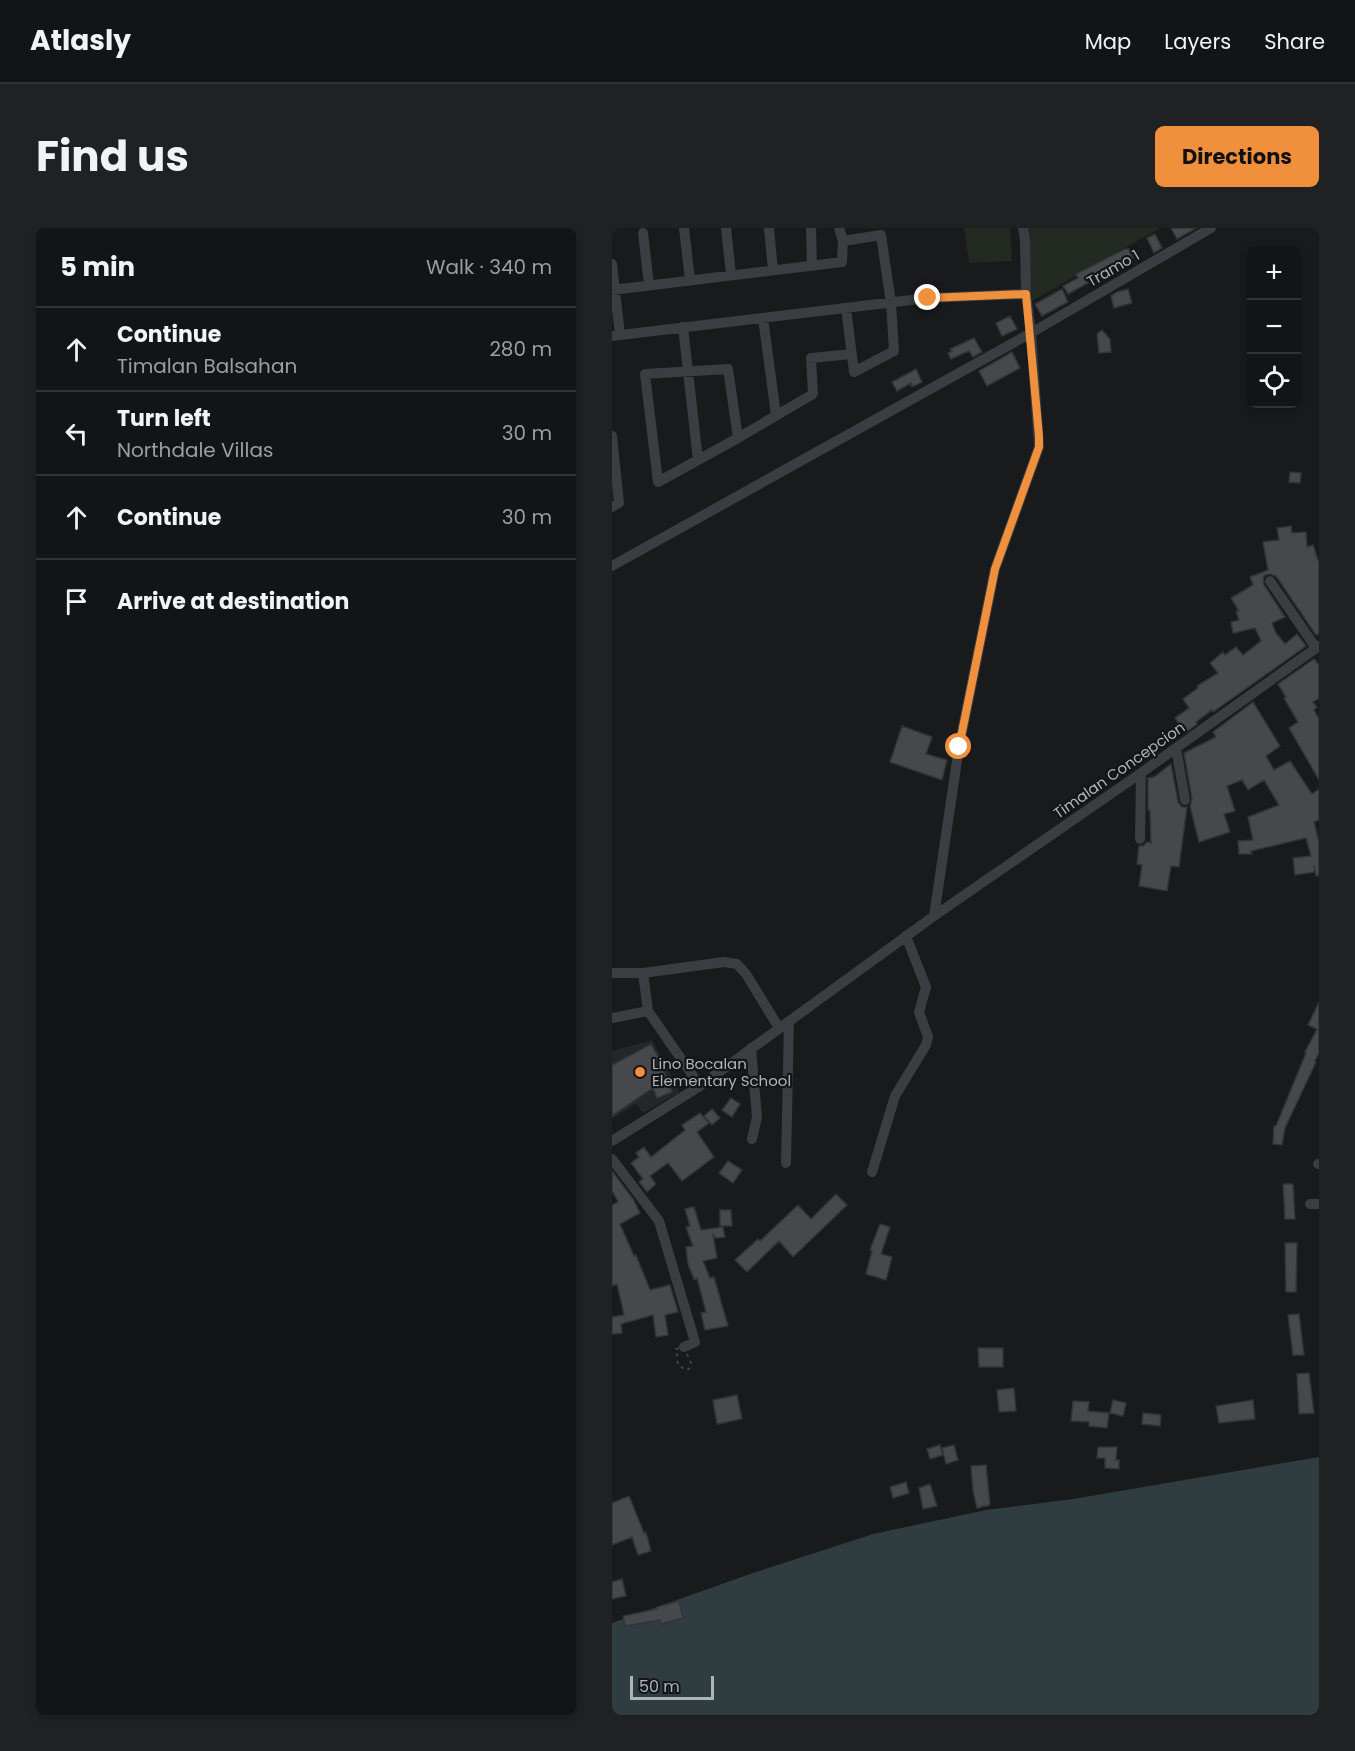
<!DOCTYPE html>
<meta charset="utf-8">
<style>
:root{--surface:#131415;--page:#202122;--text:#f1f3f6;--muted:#9d9ea0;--line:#323334;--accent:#f0903d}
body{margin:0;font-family:Poppins,sans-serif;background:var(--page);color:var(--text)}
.controls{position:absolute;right:18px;top:18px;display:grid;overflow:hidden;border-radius:9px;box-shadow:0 3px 9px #0003}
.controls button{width:54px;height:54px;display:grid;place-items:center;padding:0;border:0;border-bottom:2px solid var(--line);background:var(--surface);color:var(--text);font:30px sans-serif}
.scale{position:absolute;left:18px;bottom:15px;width:84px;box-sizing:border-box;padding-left:6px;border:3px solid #acb4bb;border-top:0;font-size:16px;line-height:21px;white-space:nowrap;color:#acb4bb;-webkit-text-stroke:4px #141517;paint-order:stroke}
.stop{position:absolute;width:18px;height:18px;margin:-14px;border:4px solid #f0903d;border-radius:50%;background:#fff}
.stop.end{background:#f0903d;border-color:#fff;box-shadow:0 2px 6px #0008}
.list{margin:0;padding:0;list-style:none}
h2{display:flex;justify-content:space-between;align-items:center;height:78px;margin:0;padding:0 24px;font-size:26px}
h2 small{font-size:20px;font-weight:400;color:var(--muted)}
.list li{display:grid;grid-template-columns:39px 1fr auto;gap:18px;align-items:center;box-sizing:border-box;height:84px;padding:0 24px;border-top:2px solid var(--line)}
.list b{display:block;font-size:22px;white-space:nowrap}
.list p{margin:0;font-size:20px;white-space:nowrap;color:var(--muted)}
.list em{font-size:20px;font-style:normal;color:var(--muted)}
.icon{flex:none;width:33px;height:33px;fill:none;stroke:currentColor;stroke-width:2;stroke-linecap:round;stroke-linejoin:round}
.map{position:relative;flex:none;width:707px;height:1487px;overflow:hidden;border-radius:9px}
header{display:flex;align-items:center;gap:36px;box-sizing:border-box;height:84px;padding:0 30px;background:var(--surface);border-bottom:2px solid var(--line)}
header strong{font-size:28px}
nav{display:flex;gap:33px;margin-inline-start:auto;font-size:21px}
.intro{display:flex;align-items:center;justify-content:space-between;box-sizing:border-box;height:144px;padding:0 36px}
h1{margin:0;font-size:42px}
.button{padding:15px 27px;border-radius:9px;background:var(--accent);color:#111;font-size:21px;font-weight:700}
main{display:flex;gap:36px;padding:0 36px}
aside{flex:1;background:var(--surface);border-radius:9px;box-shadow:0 3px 9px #0003}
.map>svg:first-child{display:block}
.built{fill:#252629}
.green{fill:#222a21}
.water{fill:#2f3c40}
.building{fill:#46484c;stroke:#333438;stroke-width:1.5}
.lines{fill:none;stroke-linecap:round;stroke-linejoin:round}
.path{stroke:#404448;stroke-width:2;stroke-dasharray:3 4.5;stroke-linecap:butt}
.street{stroke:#3a3d41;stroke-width:10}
.route{stroke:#f0903d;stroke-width:8}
.poi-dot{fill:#f0903d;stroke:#141517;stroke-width:2}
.labels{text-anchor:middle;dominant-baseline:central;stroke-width:4.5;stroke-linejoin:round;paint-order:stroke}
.street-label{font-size:15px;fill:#acb4bb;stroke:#141517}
.poi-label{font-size:15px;fill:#acb4bb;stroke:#141517;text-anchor:start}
</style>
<header>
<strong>Atlasly</strong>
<nav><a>Map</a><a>Layers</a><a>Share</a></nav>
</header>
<div class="intro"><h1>Find us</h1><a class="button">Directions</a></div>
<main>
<aside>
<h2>5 min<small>Walk · 340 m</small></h2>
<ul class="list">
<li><svg class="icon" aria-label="ahead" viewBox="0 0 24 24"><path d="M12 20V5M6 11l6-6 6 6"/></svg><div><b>Continue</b><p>Timalan Balsahan</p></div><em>280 m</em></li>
<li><svg class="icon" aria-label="left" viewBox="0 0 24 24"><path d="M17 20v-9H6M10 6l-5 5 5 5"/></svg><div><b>Turn left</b><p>Northdale Villas</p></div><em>30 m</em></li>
<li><svg class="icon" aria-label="ahead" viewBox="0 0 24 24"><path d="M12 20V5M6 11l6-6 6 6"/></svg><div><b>Continue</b></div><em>30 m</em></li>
<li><svg class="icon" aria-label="arrive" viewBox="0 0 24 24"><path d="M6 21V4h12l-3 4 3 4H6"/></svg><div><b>Arrive at destination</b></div></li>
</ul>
</aside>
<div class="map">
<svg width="707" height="1487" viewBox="0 0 707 1487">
<rect width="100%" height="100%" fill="#191a1c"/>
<!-- built -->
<path class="built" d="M 40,812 L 68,864 L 31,885 L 24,876 L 0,891 L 0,823 Z"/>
<!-- green -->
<path class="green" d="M 352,0 L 398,0 L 400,33 L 357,35 Z
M 413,0 L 548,0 L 420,73 Z"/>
<!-- water -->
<path class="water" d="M 707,1229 L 707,1487 L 0,1487 L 0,1395 L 141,1345 L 261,1306 L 374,1282 L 461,1271 Z"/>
<!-- building -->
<path class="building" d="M 559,0 L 584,0 L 565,11 Z
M 543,6 L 550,20 L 542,25 L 535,10 Z
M 513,21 L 517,21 L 521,30 L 508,37 L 509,39 L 498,44 L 496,41 L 474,52 L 476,55 L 456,66 L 451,58 L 466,50 L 464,46 Z
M 450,61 L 456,74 L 430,88 L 423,76 Z
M 516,61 L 520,75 L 502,80 L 499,68 L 505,64 Z
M 398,88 L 405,101 L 390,108 L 384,95 Z
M 490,102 L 498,111 L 499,124 L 487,125 L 485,106 Z
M 362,110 L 370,124 L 361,129 L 357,123 L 339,131 L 336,125 L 340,123 L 338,121 Z
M 400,124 L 408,140 L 375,158 L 367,143 Z
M 304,141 L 310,154 L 300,159 L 299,155 L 285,163 L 280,154 Z
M 678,244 L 689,245 L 688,255 L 677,254 Z
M 679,298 L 680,305 L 694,304 L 695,319 L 701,317 L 707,335 L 707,406 L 704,407 L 664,348 L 658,346 L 653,347 L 651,350 L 652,357 L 673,389 L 660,395 L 664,405 L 673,416 L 685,406 L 694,418 L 601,484 L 600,482 L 584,494 L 585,496 L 573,505 L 563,490 L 577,480 L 571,471 L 586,460 L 585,458 L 606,445 L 598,435 L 611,424 L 613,427 L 624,419 L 631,427 L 649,413 L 643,400 L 621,405 L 619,394 L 627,392 L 624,383 L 627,383 L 619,370 L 641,357 L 638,349 L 656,342 L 651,314 L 667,312 L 665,300 Z
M 702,431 L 707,437 L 707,470 L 701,474 L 705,479 L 702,482 L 707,491 L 707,552 L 677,500 L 686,494 L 672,470 L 674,469 L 666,456 Z
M 641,474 L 668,518 L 654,528 L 662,542 L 678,533 L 700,566 L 707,561 L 707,592 L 702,594 L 707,614 L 707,647 L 704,648 L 702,638 L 703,644 L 683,647 L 681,630 L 699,628 L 694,610 L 639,623 L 640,626 L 627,626 L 626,613 L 641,612 L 636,589 L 667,577 L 652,552 L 636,562 L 630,552 L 615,558 L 623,583 L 612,586 L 618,604 L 587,614 L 578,578 L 580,571 L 572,525 L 604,509 L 601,504 Z
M 290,498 L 320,509 L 314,526 L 335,532 L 330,552 L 278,534 Z
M 559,536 L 566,574 L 570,579 L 575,579 L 567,639 L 559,638 L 555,663 L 527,658 L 530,637 L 525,636 L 527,618 L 531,618 L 535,614 L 539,615 L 538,582 L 536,582 L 536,550 L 542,549 Z
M 707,774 L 707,825 L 703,833 L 704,834 L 673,900 L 670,917 L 661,916 L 662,898 L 664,898 L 694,825 L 693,824 L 705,801 L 696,797 Z
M 39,816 L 48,832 L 60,864 L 45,870 L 41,860 L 0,888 L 0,837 Z
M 119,870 L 128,876 L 120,889 L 110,882 Z
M 100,881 L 108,890 L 100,897 L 92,888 Z
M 88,885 L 97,895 L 85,904 L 102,929 L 70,953 L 56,935 L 38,948 L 44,956 L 35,964 L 27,954 L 31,951 L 19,935 L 27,929 L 24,925 L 32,919 L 39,929 L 73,902 L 70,897 Z
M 116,933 L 130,942 L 121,955 L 107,945 Z
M 0,943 L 21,971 L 28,985 L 8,996 L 22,1028 L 24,1027 L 38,1062 L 58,1057 L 66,1084 L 53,1087 L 56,1107 L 44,1109 L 41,1087 L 9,1096 L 10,1105 L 0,1106 L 0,1089 L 12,1087 L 5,1056 L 0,1058 L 0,977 L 6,974 L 0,962 Z
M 671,956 L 681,956 L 683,991 L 673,991 Z
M 224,966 L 235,977 L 181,1029 L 167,1013 L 135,1044 L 123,1032 L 146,1011 L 148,1013 L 186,977 L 199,991 Z
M 82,979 L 89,1002 L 111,999 L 113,1009 L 104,1010 L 101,1007 L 105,1030 L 91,1033 L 98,1050 L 102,1049 L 116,1098 L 93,1102 L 89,1085 L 94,1084 L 85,1050 L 82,1051 L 76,1036 L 74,1019 L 81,1018 L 74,999 L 78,998 L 73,981 Z
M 108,982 L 119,982 L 120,998 L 108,998 Z
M 268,996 L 278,999 L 269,1026 L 280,1029 L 274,1052 L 254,1046 L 260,1023 L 258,1022 Z
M 673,1015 L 685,1015 L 684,1064 L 674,1064 Z
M 687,1086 L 692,1127 L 681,1127 L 676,1087 Z
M 366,1120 L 391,1120 L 391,1139 L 367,1139 Z
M 697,1145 L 702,1185 L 687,1186 L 685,1146 Z
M 402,1160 L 404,1183 L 387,1184 L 385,1162 Z
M 125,1167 L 130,1191 L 105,1196 L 101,1172 Z
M 501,1172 L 514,1175 L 511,1188 L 498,1185 Z
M 641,1172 L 643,1191 L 607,1195 L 604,1178 Z
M 461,1173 L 477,1174 L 476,1183 L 497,1185 L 495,1200 L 477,1198 L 477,1194 L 459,1193 Z
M 531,1185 L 549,1187 L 548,1198 L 530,1196 Z
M 328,1217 L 331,1227 L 318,1231 L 315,1221 Z
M 342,1217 L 346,1232 L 334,1236 L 330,1220 Z
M 486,1219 L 505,1219 L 504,1232 L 507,1232 L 507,1241 L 493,1240 L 493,1230 L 485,1230 Z
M 374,1237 L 378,1277 L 365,1280 L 361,1263 L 359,1238 Z
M 294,1254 L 297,1265 L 281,1270 L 278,1259 Z
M 318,1256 L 325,1278 L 311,1281 L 307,1260 Z
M 17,1268 L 32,1305 L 34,1304 L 39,1323 L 26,1327 L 20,1309 L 0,1317 L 0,1275 Z
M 10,1351 L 14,1368 L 0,1371 L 0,1354 Z
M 67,1373 L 71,1390 L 49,1396 L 48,1392 L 13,1398 L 11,1388 L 45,1381 L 45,1379 Z"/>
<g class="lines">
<!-- path -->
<path class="path" d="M 72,1119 L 79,1135 L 77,1141 L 74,1142 L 66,1137 L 64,1121 Z"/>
<!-- street -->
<path class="street" d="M 72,0 L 78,52
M 114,0 L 119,47
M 157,0 L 161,42
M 199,0 L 200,37
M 31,5 L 37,57
M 231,13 L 269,7 L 279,75 L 282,123 L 242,144 L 234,80
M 0,36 L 8,107
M 0,62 L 230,34 L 231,13 L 227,0
M 151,90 L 164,187
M 71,99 L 86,232
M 0,108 L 316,70 L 414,66
M 0,208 L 7,275 L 0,279
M 126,210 L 116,141 L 33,146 L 46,254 L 126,210 L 201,166 L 199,130 L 240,126
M 0,338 L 419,105 L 599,0
M 658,353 L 704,420
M 564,520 L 573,572
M 528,611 L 529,545
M 322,688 L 347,519 L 383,341 L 427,219 L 419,105 L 414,66 L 413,12 L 411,0
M 0,745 L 31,745 L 112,734 L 125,736 L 134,746 L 167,800
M 31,745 L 36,783 L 88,858
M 0,790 L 36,783
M 139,820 L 145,889 L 140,911
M 0,913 L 88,858 L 322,688 L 529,545 L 707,418
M 0,931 L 47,993 L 83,1114 L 72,1119
M 174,935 L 177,793
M 706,936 L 707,936
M 260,944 L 283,868 L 314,817 L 316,809 L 307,784 L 314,759 L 294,708
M 698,976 L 707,976"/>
</g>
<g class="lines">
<!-- route -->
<path class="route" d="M 316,70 L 414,66 L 427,208 L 427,219 L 383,341 L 347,519"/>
</g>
<!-- markers -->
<circle class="poi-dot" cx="28" cy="844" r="6"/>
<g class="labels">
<!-- street labels -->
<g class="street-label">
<text transform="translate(501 40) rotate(-30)">Tramo 1</text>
<text transform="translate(507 542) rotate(-35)">Timalan Concepcion</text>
</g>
<!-- poi labels -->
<g class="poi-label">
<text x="40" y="835">Lino Bocalan<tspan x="40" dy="17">Elementary School</tspan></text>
</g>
</g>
</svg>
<div class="controls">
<button>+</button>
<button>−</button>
<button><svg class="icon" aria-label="locate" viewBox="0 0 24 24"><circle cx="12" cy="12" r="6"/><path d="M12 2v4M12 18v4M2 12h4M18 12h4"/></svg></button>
</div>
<div class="scale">50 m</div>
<div class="stop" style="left:347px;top:519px"></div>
<div class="stop end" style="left:316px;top:70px"></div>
</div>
</main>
